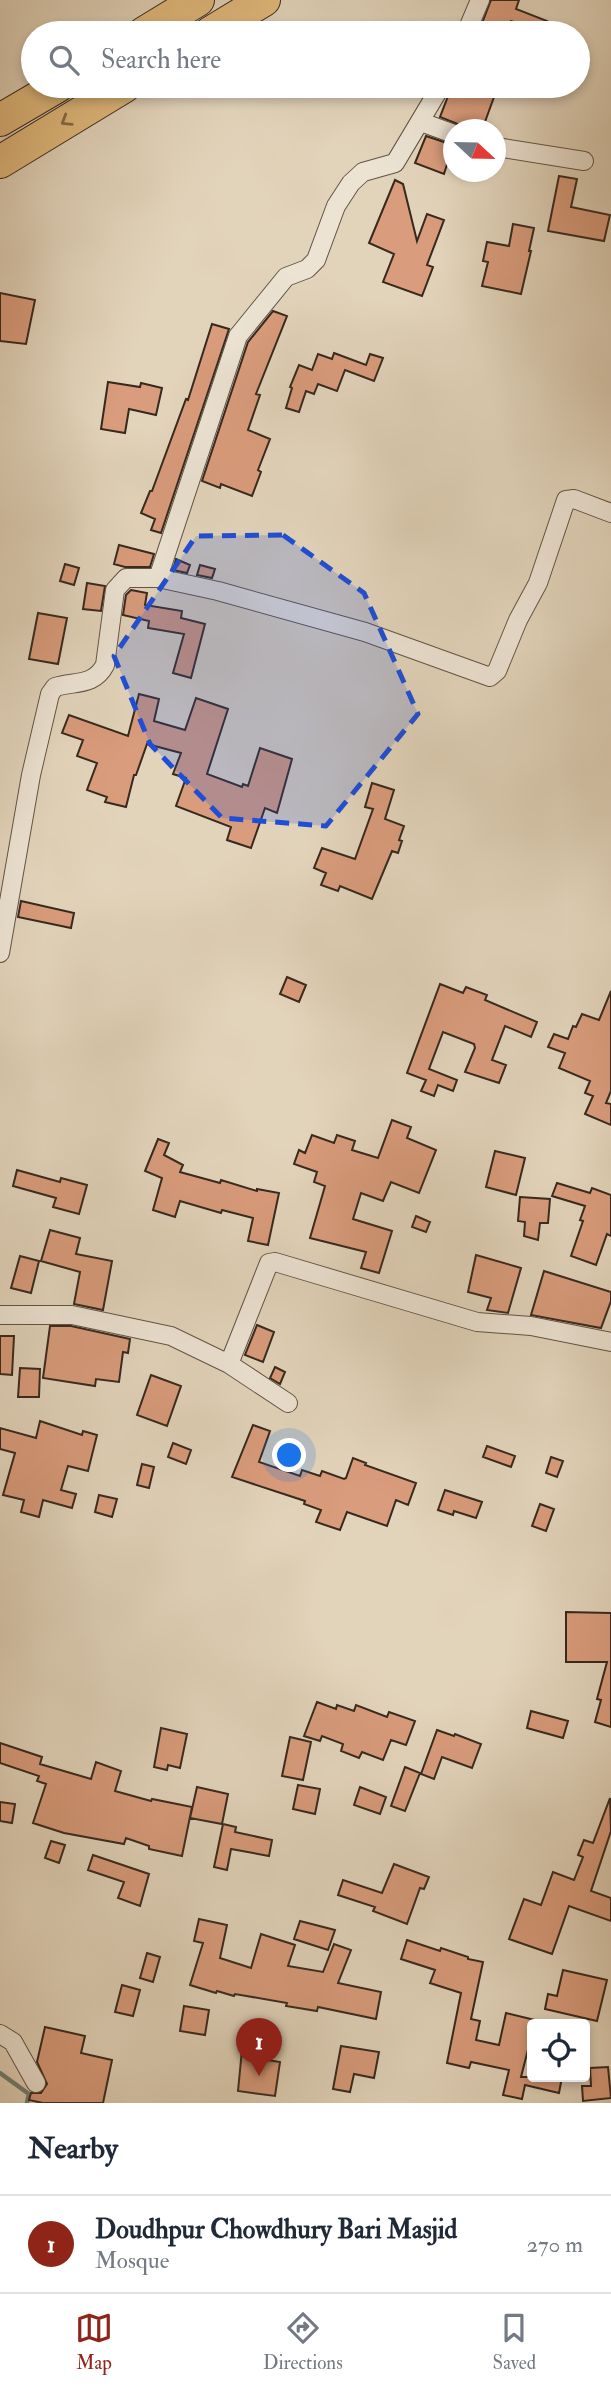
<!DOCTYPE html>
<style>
:root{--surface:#fff;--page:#f6f6f7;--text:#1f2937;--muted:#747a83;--line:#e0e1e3;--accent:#8f2418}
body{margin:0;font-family:"IM FELL Double Pica",serif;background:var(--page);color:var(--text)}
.controls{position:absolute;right:21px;bottom:21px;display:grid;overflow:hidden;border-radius:7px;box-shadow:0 4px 10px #0003}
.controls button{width:63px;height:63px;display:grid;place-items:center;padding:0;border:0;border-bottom:2px solid var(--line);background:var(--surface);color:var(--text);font:35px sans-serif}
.compass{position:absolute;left:443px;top:119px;width:63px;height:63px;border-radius:50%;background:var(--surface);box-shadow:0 4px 10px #0003;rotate:112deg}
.you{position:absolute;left:290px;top:1456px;width:24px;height:24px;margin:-18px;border:5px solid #fff;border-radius:50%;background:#1a73e8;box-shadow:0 0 0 10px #1a73e833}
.badge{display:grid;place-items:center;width:46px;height:46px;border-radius:50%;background:var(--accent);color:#fff;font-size:23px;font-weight:700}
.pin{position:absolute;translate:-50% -58px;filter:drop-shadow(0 2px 4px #0008)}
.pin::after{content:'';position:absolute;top:37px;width:24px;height:21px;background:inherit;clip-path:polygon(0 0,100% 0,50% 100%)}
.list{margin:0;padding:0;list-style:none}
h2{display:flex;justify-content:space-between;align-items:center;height:91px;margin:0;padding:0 28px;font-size:30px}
h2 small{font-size:23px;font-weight:400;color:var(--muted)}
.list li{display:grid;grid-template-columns:46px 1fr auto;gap:21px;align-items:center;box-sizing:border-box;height:98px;padding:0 28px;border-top:2px solid var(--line)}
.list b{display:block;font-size:26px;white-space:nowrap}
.list p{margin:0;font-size:23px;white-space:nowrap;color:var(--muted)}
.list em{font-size:23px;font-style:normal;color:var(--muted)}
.icon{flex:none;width:38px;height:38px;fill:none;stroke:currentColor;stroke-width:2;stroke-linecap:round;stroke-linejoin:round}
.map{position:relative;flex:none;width:611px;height:2103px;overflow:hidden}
.search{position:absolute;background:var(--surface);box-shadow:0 4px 10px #0003;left:21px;right:21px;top:21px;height:77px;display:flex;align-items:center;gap:18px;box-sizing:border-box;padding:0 24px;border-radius:38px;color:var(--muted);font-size:26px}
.sheet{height:189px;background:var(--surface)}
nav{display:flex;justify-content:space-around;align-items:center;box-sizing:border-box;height:98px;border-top:2px solid var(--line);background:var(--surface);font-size:19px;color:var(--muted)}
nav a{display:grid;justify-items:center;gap:4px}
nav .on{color:var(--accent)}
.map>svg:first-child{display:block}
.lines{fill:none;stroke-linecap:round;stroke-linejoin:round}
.stream{stroke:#707f73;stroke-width:4.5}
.building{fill:#d99c7c;stroke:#37291e;stroke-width:2}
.street-casing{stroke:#625445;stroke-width:20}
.highway-casing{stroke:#37291e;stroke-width:34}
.street{stroke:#ece3d3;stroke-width:18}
.highway{stroke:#e1ba7e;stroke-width:32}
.oneway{stroke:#846a49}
.marked{fill:#1d4ed8;fill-opacity:0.2;stroke:#1d4ed8;stroke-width:5;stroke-dasharray:14 9;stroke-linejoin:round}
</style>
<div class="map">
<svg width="611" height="2103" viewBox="0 0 611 2103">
<rect width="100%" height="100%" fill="#e2d4bb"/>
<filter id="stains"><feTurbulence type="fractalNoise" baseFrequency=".00286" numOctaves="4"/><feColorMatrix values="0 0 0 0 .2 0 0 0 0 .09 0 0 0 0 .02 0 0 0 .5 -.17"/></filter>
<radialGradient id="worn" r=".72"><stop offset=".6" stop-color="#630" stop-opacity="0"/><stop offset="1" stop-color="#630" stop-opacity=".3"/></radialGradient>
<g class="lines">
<!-- stream -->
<path class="stream" d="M 0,2073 L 29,2094 L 27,2103"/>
</g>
<!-- building -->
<path class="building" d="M 491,0 L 519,0 L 516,9 L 547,21 L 542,32 L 511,21 L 507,33 L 481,26 Z
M 452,86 L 498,86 L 482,130 L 464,130 L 458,124 L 440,117 Z
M 426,136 L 453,145 L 444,174 L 415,163 Z
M 559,176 L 577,179 L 571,207 L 610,215 L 604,241 L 548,231 Z
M 395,180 L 403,184 L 417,241 L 427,214 L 444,220 L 427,265 L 433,267 L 422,296 L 383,282 L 394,254 L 369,243 Z
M 513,224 L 534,228 L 529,251 L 531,251 L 521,294 L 482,286 L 488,262 L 483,261 L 487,242 L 509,246 Z
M 0,293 L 35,300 L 26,344 L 0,341 Z
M 273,311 L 287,316 L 256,394 L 260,395 L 248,430 L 270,439 L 258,470 L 261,472 L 252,496 L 221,484 L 220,488 L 202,481 L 248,342 Z
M 212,324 L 229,329 L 161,533 L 151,530 L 155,519 L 141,513 L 150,491 L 152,491 L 186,399 L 188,400 Z
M 334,353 L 366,365 L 370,354 L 383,358 L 374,381 L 345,370 L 337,391 L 318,384 L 314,394 L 306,391 L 299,412 L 286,408 L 292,388 L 290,387 L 299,365 L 312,370 L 318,354 L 332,359 Z
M 108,382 L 140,387 L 141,383 L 162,388 L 156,415 L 129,409 L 125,433 L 101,429 Z
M 119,545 L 154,554 L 150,567 L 125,567 L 114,564 Z
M 176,559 L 190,565 L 187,573 L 173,570 Z
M 65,564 L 79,568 L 74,585 L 60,581 Z
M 200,565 L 215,569 L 212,578 L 197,575 Z
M 87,583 L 105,586 L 101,611 L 83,609 Z
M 131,590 L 147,593 L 145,605 L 182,611 L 181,618 L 205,624 L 191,678 L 173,673 L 184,634 L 148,628 L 149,621 L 123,615 L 126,595 Z
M 38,613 L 67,618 L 58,664 L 29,659 Z
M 139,694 L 159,699 L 154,721 L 185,730 L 196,698 L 228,709 L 207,774 L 242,787 L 243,784 L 248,786 L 260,748 L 292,759 L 277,813 L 265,808 L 251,848 L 227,840 L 231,827 L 176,806 L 186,778 L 173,774 L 181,753 L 147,744 L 136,775 L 134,775 L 126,807 L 105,802 L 107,797 L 87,790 L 97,763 L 77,756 L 83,740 L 62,733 L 69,715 L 128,736 Z
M 372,783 L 394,790 L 385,819 L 404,826 L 399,840 L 402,841 L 398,853 L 392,851 L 372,899 L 340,886 L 338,891 L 321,885 L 326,873 L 314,868 L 322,848 L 355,859 L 373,809 L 365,807 Z
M 21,901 L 74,913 L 71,928 L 18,917 Z
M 287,977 L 306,985 L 299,1002 L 280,994 Z
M 440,984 L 463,993 L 466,987 L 487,995 L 485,1000 L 537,1022 L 531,1037 L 505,1026 L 492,1060 L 506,1065 L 499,1083 L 465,1072 L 475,1048 L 474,1044 L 443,1032 L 429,1069 L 457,1080 L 453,1091 L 438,1085 L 434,1096 L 421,1091 L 426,1080 L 407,1073 Z
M 611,991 L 611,1091 L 606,1103 L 611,1104 L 611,1125 L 585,1114 L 593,1096 L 585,1093 L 590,1081 L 559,1068 L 565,1053 L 548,1047 L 554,1034 L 568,1039 L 573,1026 L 576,1027 L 582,1014 L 599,1020 Z
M 392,1120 L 411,1127 L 407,1138 L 436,1150 L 419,1193 L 391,1182 L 383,1201 L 361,1193 L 353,1219 L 392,1231 L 379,1273 L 361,1268 L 366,1252 L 310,1238 L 325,1186 L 314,1182 L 317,1172 L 294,1164 L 299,1150 L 305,1153 L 312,1135 L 334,1143 L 337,1135 L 355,1141 L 352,1150 L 378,1158 Z
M 158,1139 L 169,1143 L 164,1155 L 183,1165 L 180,1172 L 220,1183 L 221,1180 L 257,1191 L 257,1189 L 279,1193 L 268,1245 L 248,1241 L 253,1218 L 222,1210 L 221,1213 L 180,1201 L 175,1217 L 153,1210 L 162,1178 L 145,1171 Z
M 495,1151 L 525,1158 L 516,1195 L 486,1187 Z
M 17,1170 L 60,1182 L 61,1178 L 87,1185 L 79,1214 L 53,1207 L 56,1198 L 13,1186 Z
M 557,1183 L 590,1193 L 592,1188 L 611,1195 L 611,1236 L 607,1234 L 596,1265 L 571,1256 L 583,1221 L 580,1220 L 585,1206 L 552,1196 Z
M 520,1197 L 550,1199 L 548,1223 L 540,1223 L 538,1240 L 524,1236 L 525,1222 L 518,1221 Z
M 416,1216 L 430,1222 L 426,1232 L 412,1227 Z
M 50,1230 L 80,1238 L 76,1254 L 112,1261 L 103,1310 L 74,1304 L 80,1272 L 41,1261 Z
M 476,1255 L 521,1268 L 508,1313 L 487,1310 L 491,1298 L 468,1292 Z
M 20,1256 L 39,1261 L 31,1293 L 11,1288 Z
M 544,1271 L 611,1292 L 611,1301 L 601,1328 L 531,1315 Z
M 257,1325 L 274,1332 L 263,1362 L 245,1355 Z
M 50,1326 L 71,1326 L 130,1339 L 128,1353 L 123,1352 L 119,1382 L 96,1379 L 95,1386 L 43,1378 Z
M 0,1336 L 14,1336 L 12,1375 L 0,1374 Z
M 275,1367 L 285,1372 L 280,1384 L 270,1378 Z
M 20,1368 L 40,1369 L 39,1397 L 18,1397 Z
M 151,1375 L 181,1386 L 167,1426 L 137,1415 Z
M 40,1421 L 82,1435 L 83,1431 L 97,1435 L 88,1471 L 68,1466 L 61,1490 L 76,1494 L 72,1508 L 43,1500 L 39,1517 L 21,1512 L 24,1500 L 3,1495 L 15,1453 L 0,1449 L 0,1428 L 36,1438 Z
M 253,1425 L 270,1431 L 259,1462 L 300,1476 L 302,1470 L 320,1476 L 322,1471 L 344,1479 L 346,1478 L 353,1458 L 366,1463 L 365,1465 L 416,1483 L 408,1505 L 396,1500 L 387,1526 L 347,1512 L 340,1530 L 316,1522 L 321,1510 L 304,1504 L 305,1501 L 232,1477 Z
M 173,1443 L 191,1450 L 186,1464 L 168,1457 Z
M 487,1446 L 515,1456 L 511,1467 L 483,1457 Z
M 551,1457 L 563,1461 L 557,1477 L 546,1473 Z
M 142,1464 L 154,1467 L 149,1488 L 137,1485 Z
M 445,1490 L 482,1502 L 476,1518 L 454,1511 L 453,1515 L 438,1510 Z
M 99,1495 L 117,1499 L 112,1517 L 95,1512 Z
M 540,1504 L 554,1509 L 546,1531 L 532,1526 Z
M 566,1612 L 611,1613 L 611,1727 L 595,1722 L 601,1700 L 597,1699 L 607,1662 L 566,1662 Z
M 317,1702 L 336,1709 L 337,1705 L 354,1711 L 356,1705 L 387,1717 L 389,1712 L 415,1721 L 406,1745 L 391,1740 L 383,1760 L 362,1752 L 359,1758 L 341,1751 L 343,1744 L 322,1736 L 320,1741 L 304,1736 Z
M 531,1711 L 568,1721 L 563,1738 L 527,1728 Z
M 161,1728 L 187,1734 L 180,1768 L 168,1765 L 167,1770 L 154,1767 Z
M 437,1730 L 454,1736 L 455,1734 L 481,1744 L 472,1768 L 442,1757 L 434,1779 L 421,1774 Z
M 290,1737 L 311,1742 L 303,1780 L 282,1776 Z
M 0,1743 L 42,1757 L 40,1764 L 91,1779 L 96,1762 L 121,1771 L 115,1791 L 151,1801 L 152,1799 L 192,1807 L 182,1856 L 149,1849 L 149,1846 L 126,1838 L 124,1844 L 64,1833 L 33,1823 L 46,1784 L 37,1781 L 39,1776 L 0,1763 Z
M 405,1767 L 420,1773 L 405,1811 L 391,1806 Z
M 298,1785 L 320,1789 L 315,1814 L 293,1809 Z
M 197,1787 L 228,1794 L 222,1824 L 190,1818 Z
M 360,1787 L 386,1797 L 380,1814 L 354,1805 Z
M 610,1798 L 611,1831 L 591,1891 L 611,1898 L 611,1921 L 569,1906 L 552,1954 L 509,1939 L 524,1899 L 541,1905 L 553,1872 L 574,1880 L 583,1857 L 578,1855 L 584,1840 L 593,1843 Z
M 0,1802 L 15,1804 L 12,1823 L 0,1821 Z
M 223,1824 L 236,1827 L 235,1832 L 272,1840 L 269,1856 L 231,1849 L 227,1870 L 214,1867 Z
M 51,1841 L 65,1845 L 59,1863 L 45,1858 Z
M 93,1855 L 149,1874 L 140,1906 L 118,1898 L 124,1882 L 88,1870 Z
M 394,1864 L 429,1877 L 424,1889 L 420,1888 L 407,1924 L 373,1911 L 375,1907 L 338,1895 L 343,1880 L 382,1893 Z
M 199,1919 L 227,1925 L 220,1958 L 251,1968 L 261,1934 L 295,1945 L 288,1966 L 323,1972 L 334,1944 L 351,1950 L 338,1983 L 381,1992 L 376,2019 L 318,2007 L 317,2011 L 286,2006 L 287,2003 L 235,1994 L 234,1996 L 217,1991 L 216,1993 L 190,1985 L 203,1943 L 194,1941 Z
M 300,1921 L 335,1930 L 328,1950 L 294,1939 Z
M 407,1940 L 440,1951 L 441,1948 L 468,1957 L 468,1959 L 483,1962 L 471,2019 L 480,2021 L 476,2040 L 499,2045 L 506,2013 L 535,2020 L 534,2024 L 532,2024 L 532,2034 L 521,2077 L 562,2077 L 559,2093 L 525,2085 L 522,2099 L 503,2095 L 509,2070 L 471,2062 L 469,2068 L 447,2063 L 461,1993 L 430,1983 L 435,1970 L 401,1959 Z
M 147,1953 L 160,1957 L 153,1982 L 140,1978 Z
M 563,1970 L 607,1980 L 597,2021 L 545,2009 L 548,1994 L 557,1996 Z
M 122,1985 L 140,1990 L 133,2016 L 115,2012 Z
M 184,2006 L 209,2010 L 205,2035 L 180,2031 Z
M 45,2027 L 85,2036 L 81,2053 L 112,2060 L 103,2103 L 43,2103 L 29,2100 L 31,2093 L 41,2093 L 47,2084 L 37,2062 Z
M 244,2029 L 265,2032 L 261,2059 L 280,2062 L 275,2096 L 238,2091 Z
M 341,2046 L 379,2052 L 374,2078 L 354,2074 L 350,2092 L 333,2089 Z
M 608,2067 L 611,2098 L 583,2101 L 582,2086 L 591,2086 L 590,2068 Z"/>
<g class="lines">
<!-- street casing -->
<g class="street-casing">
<path id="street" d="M 466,33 L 480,0
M 421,122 L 454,134
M 496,147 L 584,161
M 158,578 L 238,336 L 286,277 L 307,269 L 316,260 L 336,206 L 351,183 L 363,172 L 395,163 L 441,86
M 0,953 L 31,775 L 50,694 L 55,687 C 76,681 94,686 105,665 L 115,590 L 126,578 L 158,578 L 218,591 L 365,632 L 490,677 L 497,671 L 518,620 L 538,583 L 566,500 L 574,499 L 611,513
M 0,1315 L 72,1315 L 171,1336 L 229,1364 L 288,1403
M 229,1364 L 269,1263 L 275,1262 L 477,1322 L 531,1326 L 611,1342
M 0,2034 L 13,2042 L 36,2083"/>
</g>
<!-- highway casing -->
<g class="highway-casing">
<path id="highway" d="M 144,33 L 198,0
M 210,33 L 264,0
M 0,120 L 58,86
M 0,162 L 125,86"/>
</g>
<!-- street -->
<use href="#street" class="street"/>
<!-- highway -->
<use href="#highway" class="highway"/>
</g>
<!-- one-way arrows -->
<defs><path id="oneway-chevron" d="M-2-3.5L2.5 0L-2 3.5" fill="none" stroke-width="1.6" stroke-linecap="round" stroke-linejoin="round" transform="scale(1.75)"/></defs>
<use class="oneway" href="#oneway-chevron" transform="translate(66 121) rotate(148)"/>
<!-- marked area -->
<path class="marked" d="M 283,535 L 364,593 L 418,714 L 326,826 L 222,818 L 150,744 L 114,656 L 196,536 Z"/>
<rect width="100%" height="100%" filter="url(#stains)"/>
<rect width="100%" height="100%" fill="url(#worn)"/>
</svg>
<div class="controls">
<button><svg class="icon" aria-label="locate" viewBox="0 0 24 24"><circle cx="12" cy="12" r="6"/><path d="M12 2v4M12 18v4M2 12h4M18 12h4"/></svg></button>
</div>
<svg class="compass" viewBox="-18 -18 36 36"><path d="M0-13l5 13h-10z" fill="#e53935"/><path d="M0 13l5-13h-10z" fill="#747a83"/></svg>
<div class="you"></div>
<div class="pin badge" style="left:259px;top:2076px">1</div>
<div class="search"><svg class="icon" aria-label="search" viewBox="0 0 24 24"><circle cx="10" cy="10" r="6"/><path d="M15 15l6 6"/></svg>Search here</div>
</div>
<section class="sheet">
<h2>Nearby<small></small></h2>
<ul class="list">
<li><span class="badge">1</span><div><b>Doudhpur Chowdhury Bari Masjid</b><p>Mosque</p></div><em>270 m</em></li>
</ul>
</section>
<nav>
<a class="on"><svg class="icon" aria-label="map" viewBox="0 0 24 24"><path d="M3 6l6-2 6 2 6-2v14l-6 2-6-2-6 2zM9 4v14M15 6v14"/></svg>Map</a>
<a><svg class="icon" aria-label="directions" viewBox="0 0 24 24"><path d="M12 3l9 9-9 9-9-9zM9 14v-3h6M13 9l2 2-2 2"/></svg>Directions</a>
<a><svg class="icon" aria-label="saved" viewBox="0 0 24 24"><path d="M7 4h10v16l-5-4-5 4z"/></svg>Saved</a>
</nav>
